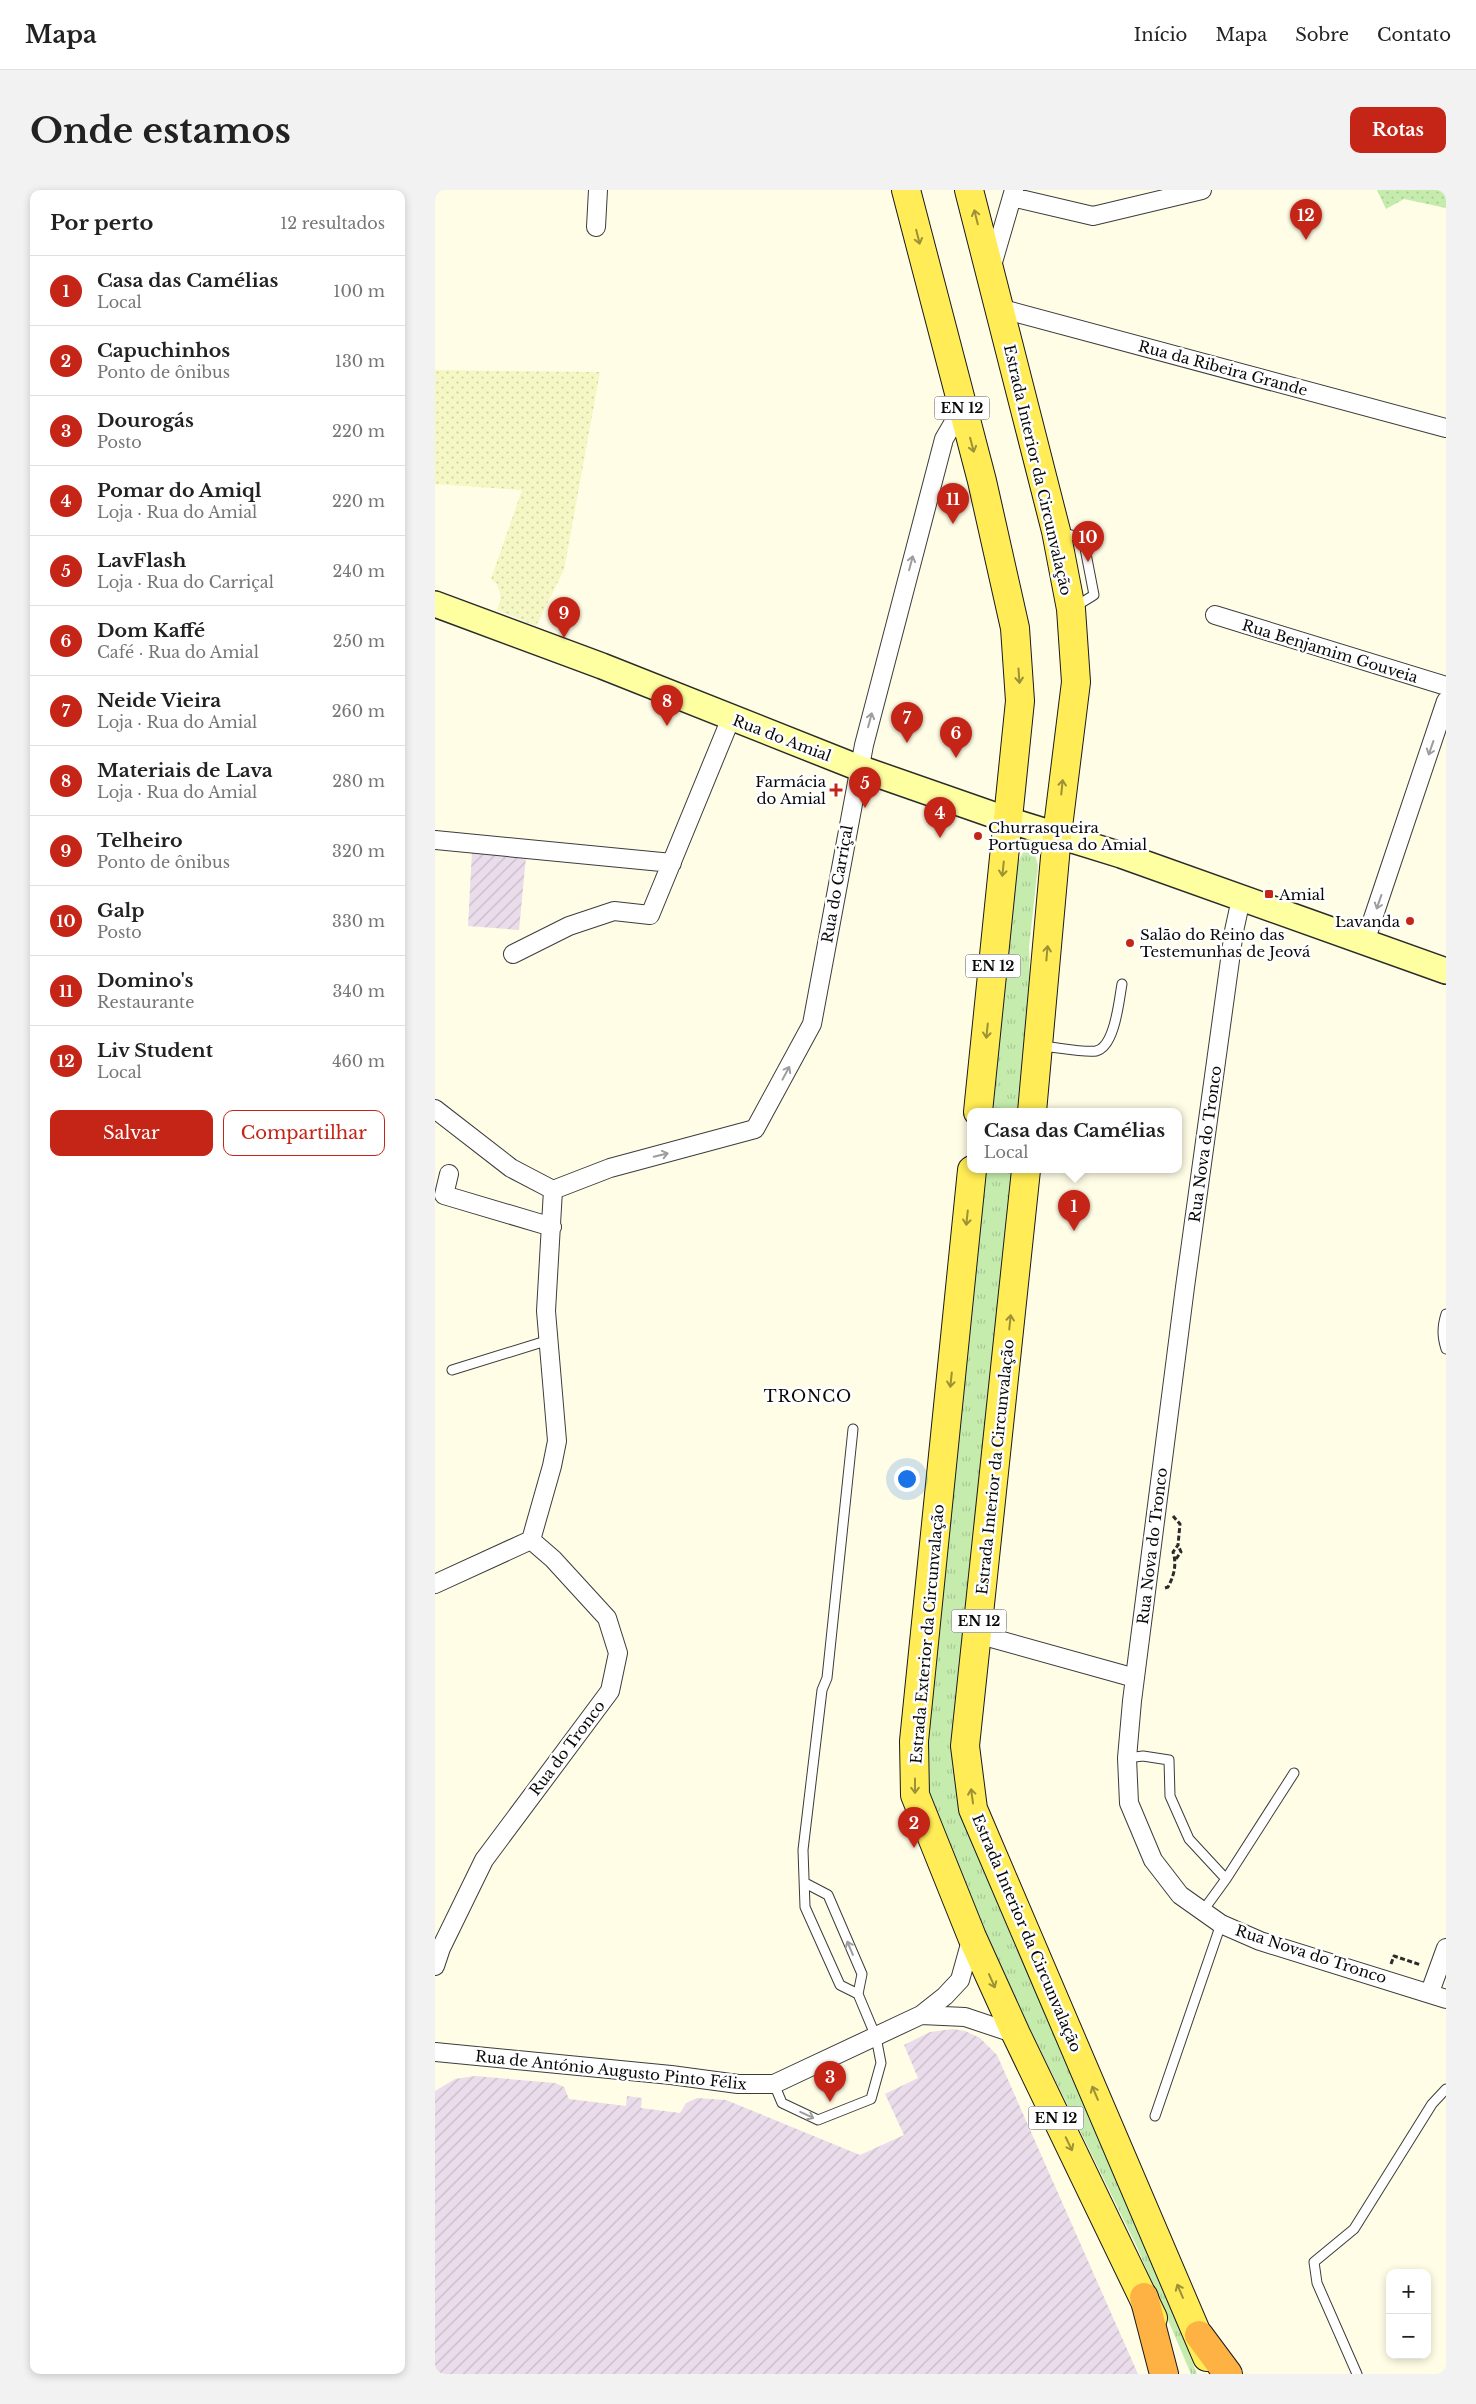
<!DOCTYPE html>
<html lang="pt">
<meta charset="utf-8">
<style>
:root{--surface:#fff;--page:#f2f2f2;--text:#222;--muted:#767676;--line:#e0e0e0;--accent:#c42517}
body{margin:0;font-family:"Libre Baskerville",serif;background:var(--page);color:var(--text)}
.controls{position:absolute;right:15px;bottom:15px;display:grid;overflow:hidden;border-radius:10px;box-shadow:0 2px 8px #0003}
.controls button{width:45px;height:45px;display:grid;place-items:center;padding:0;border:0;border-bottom:1px solid var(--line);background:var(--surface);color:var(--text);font:25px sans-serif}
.you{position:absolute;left:471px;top:1288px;width:18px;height:18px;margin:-12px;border:4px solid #fff;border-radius:50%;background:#1a73e8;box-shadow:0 0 0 8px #1a73e833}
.badge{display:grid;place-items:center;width:32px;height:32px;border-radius:50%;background:var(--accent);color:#fff;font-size:16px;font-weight:700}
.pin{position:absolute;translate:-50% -41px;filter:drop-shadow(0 1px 2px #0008)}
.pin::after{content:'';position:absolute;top:26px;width:18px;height:15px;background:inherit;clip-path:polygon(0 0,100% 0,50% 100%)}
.popup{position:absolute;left:532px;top:918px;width:215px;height:65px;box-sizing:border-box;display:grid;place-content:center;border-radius:10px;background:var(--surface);filter:drop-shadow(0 1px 4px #0005);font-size:16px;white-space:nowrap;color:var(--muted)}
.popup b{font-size:19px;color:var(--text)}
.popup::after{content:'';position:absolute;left:50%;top:100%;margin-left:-10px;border:10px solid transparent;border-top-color:var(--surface)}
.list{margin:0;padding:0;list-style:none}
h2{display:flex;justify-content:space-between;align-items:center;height:65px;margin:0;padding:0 20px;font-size:21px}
h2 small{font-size:16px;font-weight:400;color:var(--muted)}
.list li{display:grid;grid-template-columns:32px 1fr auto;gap:15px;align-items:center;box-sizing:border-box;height:70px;padding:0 20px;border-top:1px solid var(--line)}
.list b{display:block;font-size:19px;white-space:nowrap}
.list p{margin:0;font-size:16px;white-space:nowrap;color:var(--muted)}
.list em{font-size:16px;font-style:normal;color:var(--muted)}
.actions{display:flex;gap:10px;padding:15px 20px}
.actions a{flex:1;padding:11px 0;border:1px solid var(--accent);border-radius:10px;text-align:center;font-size:18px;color:var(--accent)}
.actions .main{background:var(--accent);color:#fff}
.map{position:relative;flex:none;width:1011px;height:2184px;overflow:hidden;border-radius:10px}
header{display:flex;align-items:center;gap:30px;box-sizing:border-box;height:70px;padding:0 25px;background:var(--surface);border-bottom:1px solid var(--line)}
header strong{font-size:24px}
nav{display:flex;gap:28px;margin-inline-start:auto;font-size:18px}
.intro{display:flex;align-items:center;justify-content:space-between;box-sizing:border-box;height:120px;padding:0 30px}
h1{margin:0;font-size:35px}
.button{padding:12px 22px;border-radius:10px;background:var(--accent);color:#fff;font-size:18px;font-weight:700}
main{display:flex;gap:30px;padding:0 30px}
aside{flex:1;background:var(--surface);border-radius:10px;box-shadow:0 2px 8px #0003}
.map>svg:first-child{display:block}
.industrial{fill:url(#industrial-furrows)}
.farmland{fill:url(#farmland-dots)}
.grass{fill:url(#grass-tufts)}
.garden{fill:url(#garden-dots)}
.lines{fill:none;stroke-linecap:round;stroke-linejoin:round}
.lane-casing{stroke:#3c3c3c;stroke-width:11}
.street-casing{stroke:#3c3c3c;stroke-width:20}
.secondary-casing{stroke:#2b2b2b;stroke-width:28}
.primary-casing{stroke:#1a1a1a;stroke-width:30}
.highway-casing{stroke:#1a1a1a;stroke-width:30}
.path{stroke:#2b2b2b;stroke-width:3;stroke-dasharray:5 2.5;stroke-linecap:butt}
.lane{stroke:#fff;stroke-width:9}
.street{stroke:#fff;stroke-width:18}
.secondary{stroke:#fdffa1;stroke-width:25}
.primary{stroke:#ffec56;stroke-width:28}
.highway{stroke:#ffb244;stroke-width:28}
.oneway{stroke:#9d9137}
.oneway2{stroke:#9d9d9d}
.poi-dot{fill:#c42517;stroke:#fff;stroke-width:2}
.labels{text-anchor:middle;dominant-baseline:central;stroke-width:5;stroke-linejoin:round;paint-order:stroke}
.shield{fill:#fff;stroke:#535353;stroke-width:1}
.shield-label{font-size:14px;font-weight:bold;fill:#090909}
.street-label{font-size:15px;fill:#090909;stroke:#fff}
.poi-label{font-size:15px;fill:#090909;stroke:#fff;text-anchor:start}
.neighbourhood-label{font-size:16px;letter-spacing:1px;fill:#090909;stroke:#fff}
</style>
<header>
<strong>Mapa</strong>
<nav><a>Início</a><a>Mapa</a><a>Sobre</a><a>Contato</a></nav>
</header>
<div class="intro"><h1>Onde estamos</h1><a class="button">Rotas</a></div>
<main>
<aside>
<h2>Por perto<small>12 resultados</small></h2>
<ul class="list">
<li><span class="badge">1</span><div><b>Casa das Camélias</b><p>Local</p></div><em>100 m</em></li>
<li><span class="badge">2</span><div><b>Capuchinhos</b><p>Ponto de ônibus</p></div><em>130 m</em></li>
<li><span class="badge">3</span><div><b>Dourogás</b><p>Posto</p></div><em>220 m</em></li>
<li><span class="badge">4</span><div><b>Pomar do Amiql</b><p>Loja · Rua do Amial</p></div><em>220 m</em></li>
<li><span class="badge">5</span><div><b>LavFlash</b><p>Loja · Rua do Carriçal</p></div><em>240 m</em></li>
<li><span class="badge">6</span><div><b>Dom Kaffé</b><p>Café · Rua do Amial</p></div><em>250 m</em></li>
<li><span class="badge">7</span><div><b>Neide Vieira</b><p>Loja · Rua do Amial</p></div><em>260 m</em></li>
<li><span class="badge">8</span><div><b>Materiais de Lava</b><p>Loja · Rua do Amial</p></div><em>280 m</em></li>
<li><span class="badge">9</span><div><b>Telheiro</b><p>Ponto de ônibus</p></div><em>320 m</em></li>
<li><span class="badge">10</span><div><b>Galp</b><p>Posto</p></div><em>330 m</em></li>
<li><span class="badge">11</span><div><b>Domino's</b><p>Restaurante</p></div><em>340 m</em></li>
<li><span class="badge">12</span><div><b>Liv Student</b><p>Local</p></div><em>460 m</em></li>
</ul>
<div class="actions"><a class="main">Salvar</a><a>Compartilhar</a></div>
</aside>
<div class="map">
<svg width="1011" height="2184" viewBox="0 0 1011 2184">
<defs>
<pattern id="industrial-furrows" width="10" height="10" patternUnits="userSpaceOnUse" patternTransform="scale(1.25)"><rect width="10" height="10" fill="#eadcea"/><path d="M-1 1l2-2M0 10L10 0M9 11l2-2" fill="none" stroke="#c7bbc7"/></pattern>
<pattern id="farmland-dots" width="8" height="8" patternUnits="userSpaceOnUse" patternTransform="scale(1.25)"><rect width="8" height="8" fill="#f5f7c4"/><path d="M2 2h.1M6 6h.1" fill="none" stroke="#d1d2a7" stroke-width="1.8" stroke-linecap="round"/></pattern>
<pattern id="grass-tufts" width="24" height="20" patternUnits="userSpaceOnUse" patternTransform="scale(1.25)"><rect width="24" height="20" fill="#c5ecad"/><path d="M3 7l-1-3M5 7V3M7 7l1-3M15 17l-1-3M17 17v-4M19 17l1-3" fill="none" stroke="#a8c994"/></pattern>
<pattern id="garden-dots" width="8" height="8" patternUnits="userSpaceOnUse" patternTransform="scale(1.25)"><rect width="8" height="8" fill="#c5ecad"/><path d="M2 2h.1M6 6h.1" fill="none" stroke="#a8c994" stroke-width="1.8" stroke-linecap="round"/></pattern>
</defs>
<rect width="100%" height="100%" fill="#fffde6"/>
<!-- industrial -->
<path class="industrial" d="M 37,661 L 91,667 L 84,740 L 33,736 Z
M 518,1839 L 530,1841 L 545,1848 L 562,1865 L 703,2184 L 0,2184 L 0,1901 L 20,1889 L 40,1886 L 120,1893 L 129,1897 L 134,1909 L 191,1916 L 192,1906 L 207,1908 L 206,1918 L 245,1923 L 251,1913 L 262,1908 L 291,1910 L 425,1965 L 469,1945 L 450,1904 L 483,1888 L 469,1855 L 495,1842 Z"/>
<!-- farmland -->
<path class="farmland" d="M 0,180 L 165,182 L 129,380 L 101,436 L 62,420 L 66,407 L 62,394 L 56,389 L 87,300 L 0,294 Z"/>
<!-- grass -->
<path class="grass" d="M 590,659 L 599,661 L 603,675 L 594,757 L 595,798 L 585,922 L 553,922 L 581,675 Z
M 547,980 L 579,980 L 520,1564 L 762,2184 L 756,2184 L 702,2057 L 553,1753 L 491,1606 L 488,1567 Z"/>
<!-- garden -->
<path class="garden" d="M 942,0 L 1011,0 L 1011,18 L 969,9 L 951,19 Z"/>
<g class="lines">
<!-- lane casing -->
<g class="lane-casing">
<path id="lane" d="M 625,342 L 648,348 L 659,405 L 638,418
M 606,856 C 621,857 649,863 661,861 C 680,857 684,810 687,794
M 1011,1124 C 1007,1137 1007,1146 1011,1159
M 17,1180 L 114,1150
M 418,1239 L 392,1488 L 387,1500 L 368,1660 L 370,1717 L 405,1795 L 423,1804
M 692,1568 L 708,1566 L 734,1570 L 735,1606 L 754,1649 L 791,1689
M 767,1722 L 791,1689 L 859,1583
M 339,1894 L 347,1913 L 383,1930 L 436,1909 L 446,1873 L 441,1847 L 423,1804 L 427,1784 L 393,1705 L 370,1693
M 720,1926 L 786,1734
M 922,2184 L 882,2093 L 879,2072 L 919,2039 L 997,1914 L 1011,1899"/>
</g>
<!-- street casing -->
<g class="street-casing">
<path id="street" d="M 577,7 L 658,26 L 767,0
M 161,37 L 163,0
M 556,79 L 579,0
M 564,118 L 1011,238
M 780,425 L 1011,496
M 0,650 L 237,673
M 806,709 L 799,741 L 750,1097 L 697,1511 L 692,1568 L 694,1613 L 718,1670 L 745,1705 L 786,1734 L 825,1751 L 1011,1809
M 930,752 L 1011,511
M 78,764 L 134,736 L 179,721 L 215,725 L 296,528
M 0,919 L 76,978 L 118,1000 L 175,978 L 320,939 L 377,834 L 429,555 L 509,249 L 527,218
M 14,984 L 9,1005 L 117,1037
M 0,1394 L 96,1350 L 117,1276 L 122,1251 L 111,1121 L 118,1000
M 542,1444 L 700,1488
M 0,1776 L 6,1758 L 49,1670 L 175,1501 L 183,1463 L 172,1428 L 118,1369 L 96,1350
M 995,1802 L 1011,1758
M 486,1825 L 530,1827 L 581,1844
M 0,1862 L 236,1885 L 303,1894 L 339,1894 L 486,1825 L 510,1806 L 525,1790 L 537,1747"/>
</g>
<!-- secondary casing -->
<g class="secondary-casing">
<path id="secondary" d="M 0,414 L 167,476 L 424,578 L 573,630 L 686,665 L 1011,781"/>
</g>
<!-- primary casing -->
<g class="primary-casing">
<path id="primary" d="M 471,0 L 547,291 L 580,438 L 585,511 L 543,922
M 534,0 L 621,341 L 636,419 L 641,492 L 622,645 L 597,922
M 537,980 L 479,1551 L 480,1605 L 537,1747 L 581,1844 L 718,2128
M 591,980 L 530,1556 L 538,1619 L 772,2167"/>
</g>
<!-- highway casing -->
<g class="highway-casing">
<path id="highway" d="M 709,2107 L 729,2184
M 764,2145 L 793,2184"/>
</g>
<!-- path -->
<path class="path" d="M 741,1369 L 746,1362 L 743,1355
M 730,1398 L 733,1397 C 739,1386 742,1374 738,1362 L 743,1355 L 745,1334 L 738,1326
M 956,1774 L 959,1766 L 986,1775"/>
<!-- lane -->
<use href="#lane" class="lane"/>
<!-- street -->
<use href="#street" class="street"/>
<!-- secondary -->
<use href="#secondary" class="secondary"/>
<!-- primary -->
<use href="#primary" class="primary"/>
<!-- highway -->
<use href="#highway" class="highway"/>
</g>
<!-- one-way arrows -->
<defs><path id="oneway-shaft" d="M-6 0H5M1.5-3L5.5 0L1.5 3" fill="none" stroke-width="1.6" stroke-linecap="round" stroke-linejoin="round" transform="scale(1.25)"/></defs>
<g class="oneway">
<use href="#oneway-shaft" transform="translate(541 27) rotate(-104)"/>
<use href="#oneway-shaft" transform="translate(483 47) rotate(76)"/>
<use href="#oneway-shaft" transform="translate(537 255) rotate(75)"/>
<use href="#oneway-shaft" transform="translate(584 486) rotate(86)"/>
<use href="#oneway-shaft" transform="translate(627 597) rotate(-84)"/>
<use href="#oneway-shaft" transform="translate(568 679) rotate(96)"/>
<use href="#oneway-shaft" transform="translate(612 763) rotate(-85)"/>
<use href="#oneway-shaft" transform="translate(552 841) rotate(96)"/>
<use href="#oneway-shaft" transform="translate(532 1028) rotate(96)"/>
<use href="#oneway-shaft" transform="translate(575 1132) rotate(-84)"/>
<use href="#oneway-shaft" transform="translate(516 1190) rotate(96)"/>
<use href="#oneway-shaft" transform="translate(480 1596) rotate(90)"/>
<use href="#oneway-shaft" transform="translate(537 1606) rotate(-98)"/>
<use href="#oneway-shaft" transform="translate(557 1791) rotate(66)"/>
<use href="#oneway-shaft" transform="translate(660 1903) rotate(-113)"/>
<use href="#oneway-shaft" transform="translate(634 1954) rotate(64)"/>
<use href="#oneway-shaft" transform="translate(745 2101) rotate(-113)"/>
</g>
<g class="oneway2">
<use href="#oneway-shaft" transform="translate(476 373) rotate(-75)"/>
<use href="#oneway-shaft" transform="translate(435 530) rotate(-75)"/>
<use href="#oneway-shaft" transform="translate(996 558) rotate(109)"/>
<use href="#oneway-shaft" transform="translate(944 712) rotate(109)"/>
<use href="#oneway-shaft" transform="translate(351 883) rotate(-62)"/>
<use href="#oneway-shaft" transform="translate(226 965) rotate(-14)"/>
<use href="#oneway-shaft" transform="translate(415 1758) rotate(-113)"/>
<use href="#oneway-shaft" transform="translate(372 1925) rotate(25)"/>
</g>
<!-- markers -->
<g class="poi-dot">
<path d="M398.5 592.5h5v5h5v5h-5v5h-5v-5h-5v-5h5z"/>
<circle cx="543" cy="646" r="5"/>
<rect x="829" y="699" width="10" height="10" rx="2.5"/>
<circle cx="975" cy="731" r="5"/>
<circle cx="695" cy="753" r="5"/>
</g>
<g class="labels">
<!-- shield labels -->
<g class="shield">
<rect x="499.5" y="206.5" width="55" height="23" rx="4"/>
<rect x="530.5" y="764.5" width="55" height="23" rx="4"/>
<rect x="516.5" y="1419.5" width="55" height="23" rx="4"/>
<rect x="593.5" y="1916.5" width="55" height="23" rx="4"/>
</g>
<g class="shield-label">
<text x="527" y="218">EN 12</text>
<text x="558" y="776">EN 12</text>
<text x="544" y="1431">EN 12</text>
<text x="621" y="1928">EN 12</text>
</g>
<!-- street labels -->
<g class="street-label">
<text transform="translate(788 178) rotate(15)">Rua da Ribeira Grande</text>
<text transform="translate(603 280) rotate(77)">Estrada Interior da Circunvalação</text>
<text transform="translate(895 461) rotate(17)">Rua Benjamim Gouveia</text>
<text transform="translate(347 548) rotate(21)">Rua do Amial</text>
<text transform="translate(402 694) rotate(-80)">Rua do Carriçal</text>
<text transform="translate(770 954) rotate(-82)">Rua Nova do Tronco</text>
<text transform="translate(560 1277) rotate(-84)">Estrada Interior da Circunvalação</text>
<text transform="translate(717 1356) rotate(-83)">Rua Nova do Tronco</text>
<text transform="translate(492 1444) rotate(-85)">Estrada Exterior da Circunvalação</text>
<text transform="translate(132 1558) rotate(-53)">Rua do Tronco</text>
<text transform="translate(592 1743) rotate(67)">Estrada Interior da Circunvalação</text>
<text transform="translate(876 1764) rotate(18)">Rua Nova do Tronco</text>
<text transform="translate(176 1880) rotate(6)">Rua de António Augusto Pinto Félix</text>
</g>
<!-- poi labels -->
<g class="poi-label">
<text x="391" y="591" text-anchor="end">Farmácia<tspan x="391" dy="17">do Amial</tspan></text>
<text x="553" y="637">Churrasqueira<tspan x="553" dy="17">Portuguesa do Amial</tspan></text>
<text x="844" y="704">Amial</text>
<text x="965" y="731" text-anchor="end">Lavanda</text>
<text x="705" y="744">Salão do Reino das<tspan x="705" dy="17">Testemunhas de Jeová</tspan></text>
</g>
<!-- neighbourhood labels -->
<g class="neighbourhood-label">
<text x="373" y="1206">TRONCO</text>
</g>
</g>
</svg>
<div class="controls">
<button>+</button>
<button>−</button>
</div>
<div class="you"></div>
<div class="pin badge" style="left:639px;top:1041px">1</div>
<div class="popup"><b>Casa das Camélias</b>Local</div>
<div class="pin badge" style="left:479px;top:1658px">2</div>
<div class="pin badge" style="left:395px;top:1912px">3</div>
<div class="pin badge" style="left:505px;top:648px">4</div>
<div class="pin badge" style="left:430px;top:618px">5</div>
<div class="pin badge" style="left:521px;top:568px">6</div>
<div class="pin badge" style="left:472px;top:553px">7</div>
<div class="pin badge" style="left:232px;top:536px">8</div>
<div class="pin badge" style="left:129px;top:448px">9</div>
<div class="pin badge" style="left:653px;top:372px">10</div>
<div class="pin badge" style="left:518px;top:334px">11</div>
<div class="pin badge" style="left:871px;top:50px">12</div>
</div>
</main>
